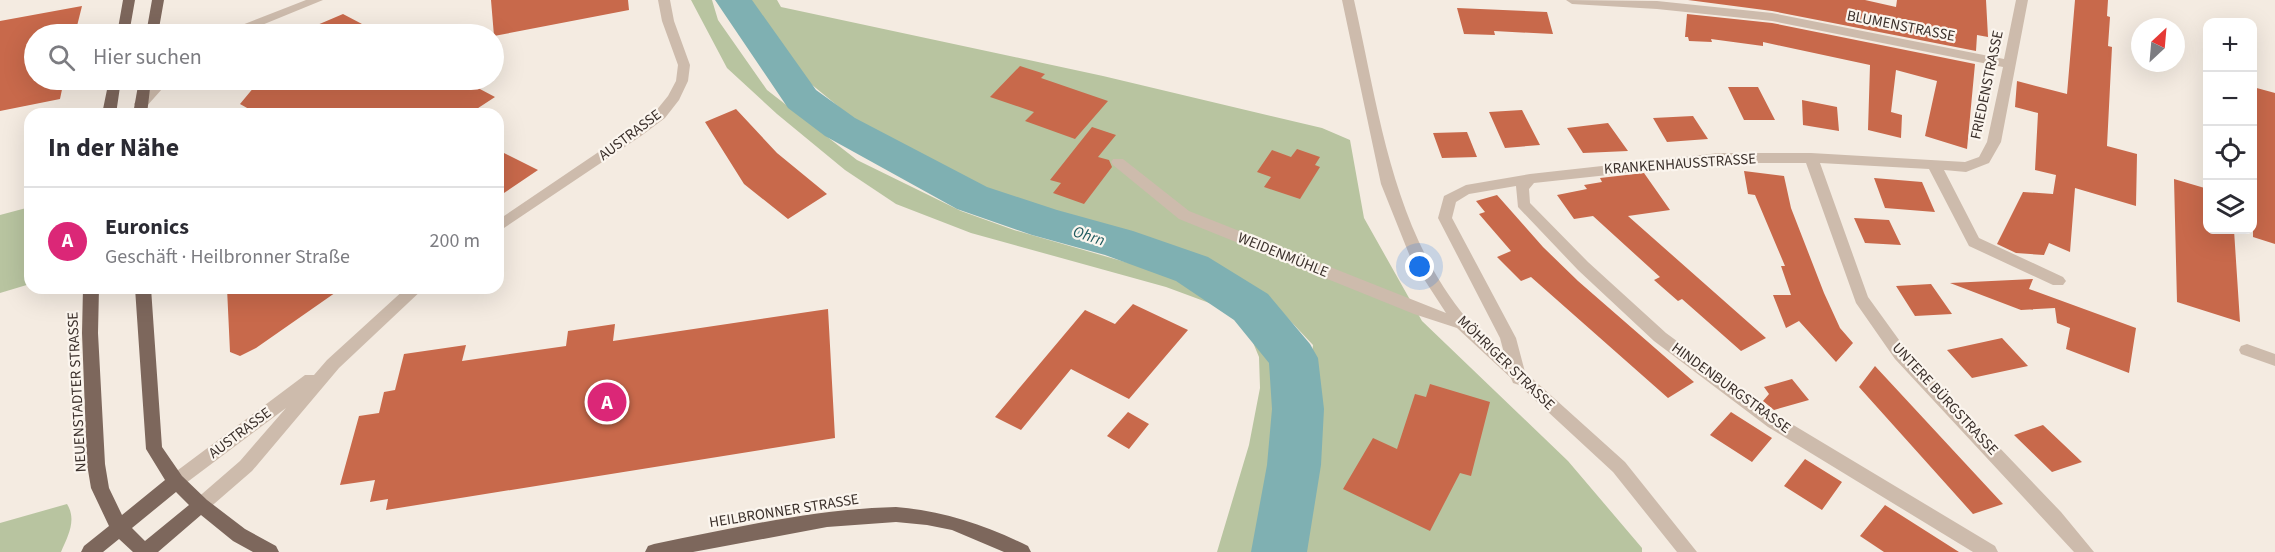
<!DOCTYPE html>
<html lang="de">
<meta charset="utf-8">
<style>
:root{--surface:#fff;--page:#f7f7f7;--text:#2b2b33;--muted:#7c7c81;--line:#e1e1e2;--accent:#db2777}
body{margin:0;font-family:"Source Sans 3",sans-serif;background:var(--page);color:var(--text)}
.controls{position:absolute;right:18px;top:18px;display:grid;overflow:hidden;border-radius:12px;box-shadow:0 6px 24px #0002}
.controls button{width:54px;height:54px;display:grid;place-items:center;padding:0;border:0;border-bottom:2px solid var(--line);background:var(--surface);color:var(--text);font:30px sans-serif}
.compass{position:absolute;left:2131px;top:18px;width:54px;height:54px;border-radius:50%;background:var(--surface);box-shadow:0 6px 24px #0002;rotate:26deg}
.you{position:absolute;left:1420px;top:267px;width:21px;height:21px;margin:-15px;border:4px solid #fff;border-radius:50%;background:#1a73e8;box-shadow:0 0 0 9px #1a73e833}
.badge{display:grid;place-items:center;width:39px;height:39px;border-radius:50%;background:var(--accent);color:#fff;font-size:20px;font-weight:700}
.pin{position:absolute;translate:-50% -50%;border:3px solid #fff;box-shadow:0 2px 6px #0006}
.list{margin:0;padding:0;list-style:none}
h2{display:flex;justify-content:space-between;align-items:center;height:78px;margin:0;padding:0 24px;font-size:26px}
h2 small{font-size:20px;font-weight:400;color:var(--muted)}
.list li{display:grid;grid-template-columns:39px 1fr auto;gap:18px;align-items:center;box-sizing:border-box;height:108px;padding:0 24px;border-top:2px solid var(--line)}
.list b{display:block;font-size:22px;white-space:nowrap}
.list p{margin:0;font-size:20px;white-space:nowrap;color:var(--muted)}
.list em{font-size:20px;font-style:normal;color:var(--muted)}
.icon{flex:none;width:33px;height:33px;fill:none;stroke:currentColor;stroke-width:2;stroke-linecap:round;stroke-linejoin:round}
.map{position:relative;flex:none;width:2275px;height:552px;overflow:hidden}
.search{position:absolute;background:var(--surface);box-shadow:0 6px 24px #0002;left:24px;top:24px;width:480px;height:66px;display:flex;align-items:center;gap:15px;box-sizing:border-box;padding:0 21px;border-radius:33px;color:var(--muted);font-size:22px}
.panel{position:absolute;background:var(--surface);box-shadow:0 6px 24px #0002;left:24px;top:108px;width:480px;height:186px;border-radius:18px}
.map>svg:first-child{display:block}
.green{fill:#b8c4a0}
.lines{fill:none;stroke-linecap:round;stroke-linejoin:round}
.river{fill:#7fb0b2;fill-rule:evenodd}
.building{fill:#c8694b}
.minor{fill:#cdbbac;fill-rule:evenodd}
.major{fill:#7d675c;fill-rule:evenodd}
.labels{text-anchor:middle;dominant-baseline:central;stroke-width:4.5;stroke-linejoin:round;paint-order:stroke}
.street-label{font-size:15px;fill:#3b302b;stroke:#fbf5ee}
.water-label{font-size:16px;font-style:italic;fill:#1f5a5e;stroke:#fbf5ee}
</style>
<div class="map">
<svg width="2275" height="552" viewBox="0 0 2275 552">
<rect width="100%" height="100%" fill="#f4ebe1"/>
<!-- green -->
<path class="green" d="M 691,0 L 712,0 L 718,20 L 767,90 L 857,160 L 961,211 L 1014,230 L 1174,276 L 1223,297 L 1263,325 L 1286,359 L 1264,552 L 1217,552 L 1249,445 L 1260,388 L 1259,357 L 1247,328 L 1212,304 L 1166,287 L 971,233 L 896,204 L 845,170 L 777,114 L 727,68 Z
M 749,0 L 777,0 L 781,7 L 1103,76 L 1322,128 L 1350,140 L 1364,218 L 1422,321 L 1568,461 L 1642,548 L 1642,552 L 1293,552 L 1313,345 L 1265,294 L 1185,259 L 1044,215 L 954,182 L 850,116 L 800,75 Z
M 30,207 L 30,284 L 0,293 L 0,215 Z
M 67,504 C 77,520 68,536 61,552 L 0,552 L 0,523 Z"/>
<g class="lines">
<!-- river -->
<path class="river" d="M 715,0 L 752,0 L 816,90 L 855,118 L 987,187 L 1057,210 L 1133,231 L 1208,257 L 1268,294 L 1310,344 L 1318,358 L 1324,409 L 1321,465 L 1307,552 L 1251,552 L 1267,465 L 1272,409 L 1269,363 L 1234,320 L 1176,281 L 1105,255 L 1032,235 L 957,209 L 825,136 L 788,108 Z"/>
</g>
<!-- building -->
<path class="building" d="M 491,0 L 628,0 L 629,10 L 494,36 Z
M 1688,0 L 1865,0 L 1896,7 L 1897,0 L 1986,0 L 1988,37 L 1977,35 L 1976,51 L 1772,11 Z
M 2075,0 L 2108,0 L 2107,16 L 2110,17 L 2108,46 L 2112,47 L 2107,146 L 2137,154 L 2136,206 L 2075,188 L 2070,252 L 2049,243 L 2044,255 L 2016,253 L 1997,244 L 2023,192 L 2053,194 L 2056,175 L 2035,170 L 2038,113 L 2015,107 L 2017,81 L 2067,94 Z
M 82,6 L 75,34 L 34,34 L 34,80 L 64,80 L 60,99 L 0,111 L 0,21 Z
M 1457,8 L 1547,12 L 1553,34 L 1494,31 L 1495,35 L 1464,34 Z
M 343,14 L 381,34 L 296,34 Z
M 1687,14 L 1772,23 L 1975,64 L 1967,149 L 1925,136 L 1937,81 L 1896,70 L 1891,112 L 1902,115 L 1901,138 L 1868,130 L 1870,65 L 1763,42 L 1763,46 L 1711,39 L 1712,42 L 1689,41 L 1688,37 L 1685,37 Z
M 1020,66 L 1045,74 L 1041,78 L 1108,101 L 1075,139 L 1025,121 L 1034,112 L 990,97 Z
M 260,80 L 463,80 L 495,97 L 469,114 L 258,114 L 240,104 Z
M 1728,87 L 1758,87 L 1775,120 L 1744,120 Z
M 2253,87 L 2275,93 L 2275,244 L 2253,237 Z
M 1802,100 L 1837,107 L 1839,131 L 1803,125 Z
M 736,109 L 777,153 L 827,194 L 788,219 L 744,184 L 705,122 Z
M 1522,110 L 1540,145 L 1505,148 L 1489,112 Z
M 1693,116 L 1708,139 L 1667,142 L 1653,118 Z
M 1608,123 L 1628,151 L 1583,153 L 1567,128 Z
M 1092,127 L 1116,135 L 1098,157 L 1109,160 L 1112,167 L 1084,204 L 1053,193 L 1061,183 L 1050,180 Z
M 1467,132 L 1477,157 L 1442,158 L 1433,133 Z
M 1297,149 L 1320,157 L 1315,165 L 1320,167 L 1300,199 L 1264,187 L 1271,177 L 1257,172 L 1272,150 L 1291,157 Z
M 498,150 L 538,170 L 498,197 Z
M 1744,171 L 1784,176 L 1791,208 L 1824,293 L 1840,328 L 1853,343 L 1836,362 L 1799,321 L 1786,328 L 1773,295 L 1791,295 L 1781,266 L 1785,266 L 1755,195 L 1748,194 Z
M 1644,173 L 1670,210 L 1628,216 L 1766,338 L 1741,351 L 1682,299 L 1678,301 L 1654,280 L 1660,277 L 1593,216 L 1574,219 L 1557,195 L 1587,189 L 1584,185 L 1602,182 L 1600,178 Z
M 1874,178 L 1922,182 L 1935,212 L 1885,208 Z
M 2174,179 L 2208,189 L 2208,230 L 2234,230 L 2240,322 L 2177,302 Z
M 1497,195 L 1543,247 L 1578,281 L 1694,382 L 1668,398 L 1531,277 L 1521,281 L 1497,257 L 1511,251 L 1479,214 L 1485,212 L 1476,201 Z
M 1854,218 L 1889,220 L 1901,245 L 1865,243 Z
M 2033,279 L 2029,289 L 2136,328 L 2129,373 L 2066,349 L 2070,328 L 2057,323 L 2055,308 L 2021,310 L 1950,283 Z
M 1931,284 L 1952,314 L 1915,316 L 1896,286 Z
M 227,288 L 342,288 L 256,348 L 240,356 L 230,352 Z
M 1133,304 L 1188,330 L 1129,399 L 1071,369 L 1021,430 L 995,417 L 1085,310 L 1115,324 Z
M 828,309 L 835,438 L 386,510 L 388,499 L 370,502 L 375,480 L 340,485 L 359,416 L 379,413 L 384,392 L 395,390 L 404,354 L 466,345 L 462,361 L 566,346 L 568,331 L 615,324 L 613,341 Z
M 2002,338 L 2028,366 L 1972,378 L 1947,350 Z
M 1875,366 L 1964,462 L 2003,504 L 1973,514 L 1859,387 Z
M 1792,379 L 1809,400 L 1774,410 L 1763,401 L 1769,394 L 1764,387 Z
M 1430,384 L 1490,402 L 1471,476 L 1460,473 L 1430,531 L 1343,489 L 1373,438 L 1397,449 L 1415,394 L 1426,397 Z
M 1128,412 L 1149,424 L 1129,449 L 1107,436 Z
M 1731,412 L 1772,438 L 1752,462 L 1710,435 Z
M 2043,425 L 2082,462 L 2052,472 L 2014,435 Z
M 1805,459 L 1842,482 L 1822,510 L 1784,486 Z
M 1885,505 L 1959,552 L 1884,552 L 1860,536 Z"/>
<g class="lines">
<!-- minor -->
<path class="minor" d="M 306,0 L 323,0 L 240,34 L 183,34 L 189,30 L 242,25 Z
M 658,0 L 670,0 L 674,21 L 690,65 L 688,81 L 679,100 L 665,118 L 641,136 L 498,232 L 498,220 L 631,130 L 655,112 L 668,96 L 676,81 L 678,65 L 662,21 Z
M 1342,0 L 1354,0 C 1379,110 1392,229 1467,319 C 1477,331 1492,342 1504,353 L 1500,338 L 1438,218 L 1444,196 L 1466,185 L 1530,174 L 1719,153 L 1811,153 L 1965,162 L 1979,157 L 1987,142 L 2003,67 L 1772,21 L 1657,9 L 1572,4 L 1566,0 L 1657,1 L 1772,13 L 2004,59 L 2016,0 L 2028,0 L 2001,142 L 1989,163 L 1966,172 L 1944,170 L 1979,238 L 2063,277 L 2066,281 L 2063,285 L 2053,285 L 1969,246 L 1929,169 L 1820,163 L 1868,297 L 1907,351 L 2061,512 L 2094,552 L 2074,552 L 1895,359 L 1856,303 L 1806,163 L 1719,163 L 1534,183 L 1529,189 L 1530,203 L 1588,262 L 1666,333 L 1780,417 L 1995,546 L 1998,552 L 1973,552 L 1768,427 L 1654,341 L 1578,270 L 1518,207 L 1516,186 L 1469,194 L 1456,202 L 1452,218 L 1516,338 L 1525,372 L 1625,462 L 1697,552 L 1677,552 L 1613,472 L 1519,385 L 1513,383 L 1511,378 L 1457,328 L 1414,314 L 1179,219 L 1113,165 L 1111,162 L 1113,159 L 1123,159 L 1189,211 L 1446,313 L 1411,259 L 1381,184 Z
M 157,80 L 170,80 L 146,107 L 136,107 L 134,104 L 136,101 Z
M 406,288 L 424,288 L 339,368 L 252,471 L 207,510 L 201,513 L 195,510 L 192,505 L 195,500 L 240,461 L 286,408 L 182,486 L 176,488 L 170,486 L 167,481 L 170,476 L 305,375 L 314,375 L 327,360 Z
M 2247,344 L 2275,354 L 2275,366 L 2241,354 L 2239,350 L 2241,346 Z"/>
<!-- major -->
<path class="major" d="M 123,0 L 135,0 L 129,34 L 117,34 Z
M 152,0 L 164,0 L 158,34 L 146,34 Z
M 109,80 L 121,80 L 116,114 L 102,114 Z
M 139,80 L 151,80 L 147,114 L 133,114 Z
M 83,288 L 99,288 L 98,333 L 105,464 L 109,488 L 122,515 L 165,480 L 146,449 L 135,288 L 151,288 L 162,447 L 182,476 L 207,500 L 245,529 L 276,546 L 279,552 L 253,552 L 233,541 L 201,515 L 158,552 L 133,552 L 119,539 L 103,552 L 81,552 L 84,546 L 109,526 L 91,488 L 87,464 L 82,333 ZM 176,492 L 189,505 L 145,541 L 132,528 Z
M 896,507 C 944,511 985,525 1028,546 L 1031,552 L 1004,552 L 952,530 L 927,525 L 896,522 L 827,527 L 693,552 L 645,552 L 648,546 L 654,544 C 734,528 814,509 896,507 Z"/>
</g>
<g class="labels">
<!-- street labels -->
<g class="street-label">
<text transform="translate(1901 26) rotate(11)">BLUMENSTRASSE</text>
<text transform="translate(1987 85) rotate(-78)">FRIEDENSTRASSE</text>
<text transform="translate(630 135) rotate(-37)">AUSTRASSE</text>
<text transform="translate(1680 164) rotate(-4)">KRANKENHAUSSTRASSE</text>
<text transform="translate(1283 255) rotate(22)">WEIDENMÜHLE</text>
<text transform="translate(1506 363) rotate(44)">MÖHRIGER STRASSE</text>
<text transform="translate(1731 388) rotate(36)">HINDENBURGSTRASSE</text>
<text transform="translate(77 392) rotate(-93)">NEUENSTADTER STRASSE</text>
<text transform="translate(1945 399) rotate(47)">UNTERE BÜRGSTRASSE</text>
<text transform="translate(240 433) rotate(-37)">AUSTRASSE</text>
<text transform="translate(784 511) rotate(-9)">HEILBRONNER STRASSE</text>
</g>
<!-- water labels -->
<g class="water-label">
<text transform="translate(1089 236) rotate(18)">Ohrn</text>
</g>
</g>
</svg>
<div class="controls">
<button>+</button>
<button>−</button>
<button><svg class="icon" aria-label="locate" viewBox="0 0 24 24"><circle cx="12" cy="12" r="6"/><path d="M12 2v4M12 18v4M2 12h4M18 12h4"/></svg></button>
<button><svg class="icon" aria-label="layers" viewBox="0 0 24 24"><path d="M12 4l9 5-9 5-9-5zM3 14l9 5 9-5"/></svg></button>
</div>
<svg class="compass" viewBox="-18 -18 36 36"><path d="M0-13l5 13h-10z" fill="#e53935"/><path d="M0 13l5-13h-10z" fill="#7c7c81"/></svg>
<div class="you"></div>
<div class="pin badge" style="left:607px;top:402px">A</div>
<div class="search"><svg class="icon" aria-label="search" viewBox="0 0 24 24"><circle cx="10" cy="10" r="6"/><path d="M15 15l6 6"/></svg>Hier suchen</div>
<section class="panel">
<h2>In der Nähe<small></small></h2>
<ul class="list">
<li><span class="badge">A</span><div><b>Euronics</b><p>Geschäft · Heilbronner Straße</p></div><em>200 m</em></li>
</ul>
</section>
</div>
